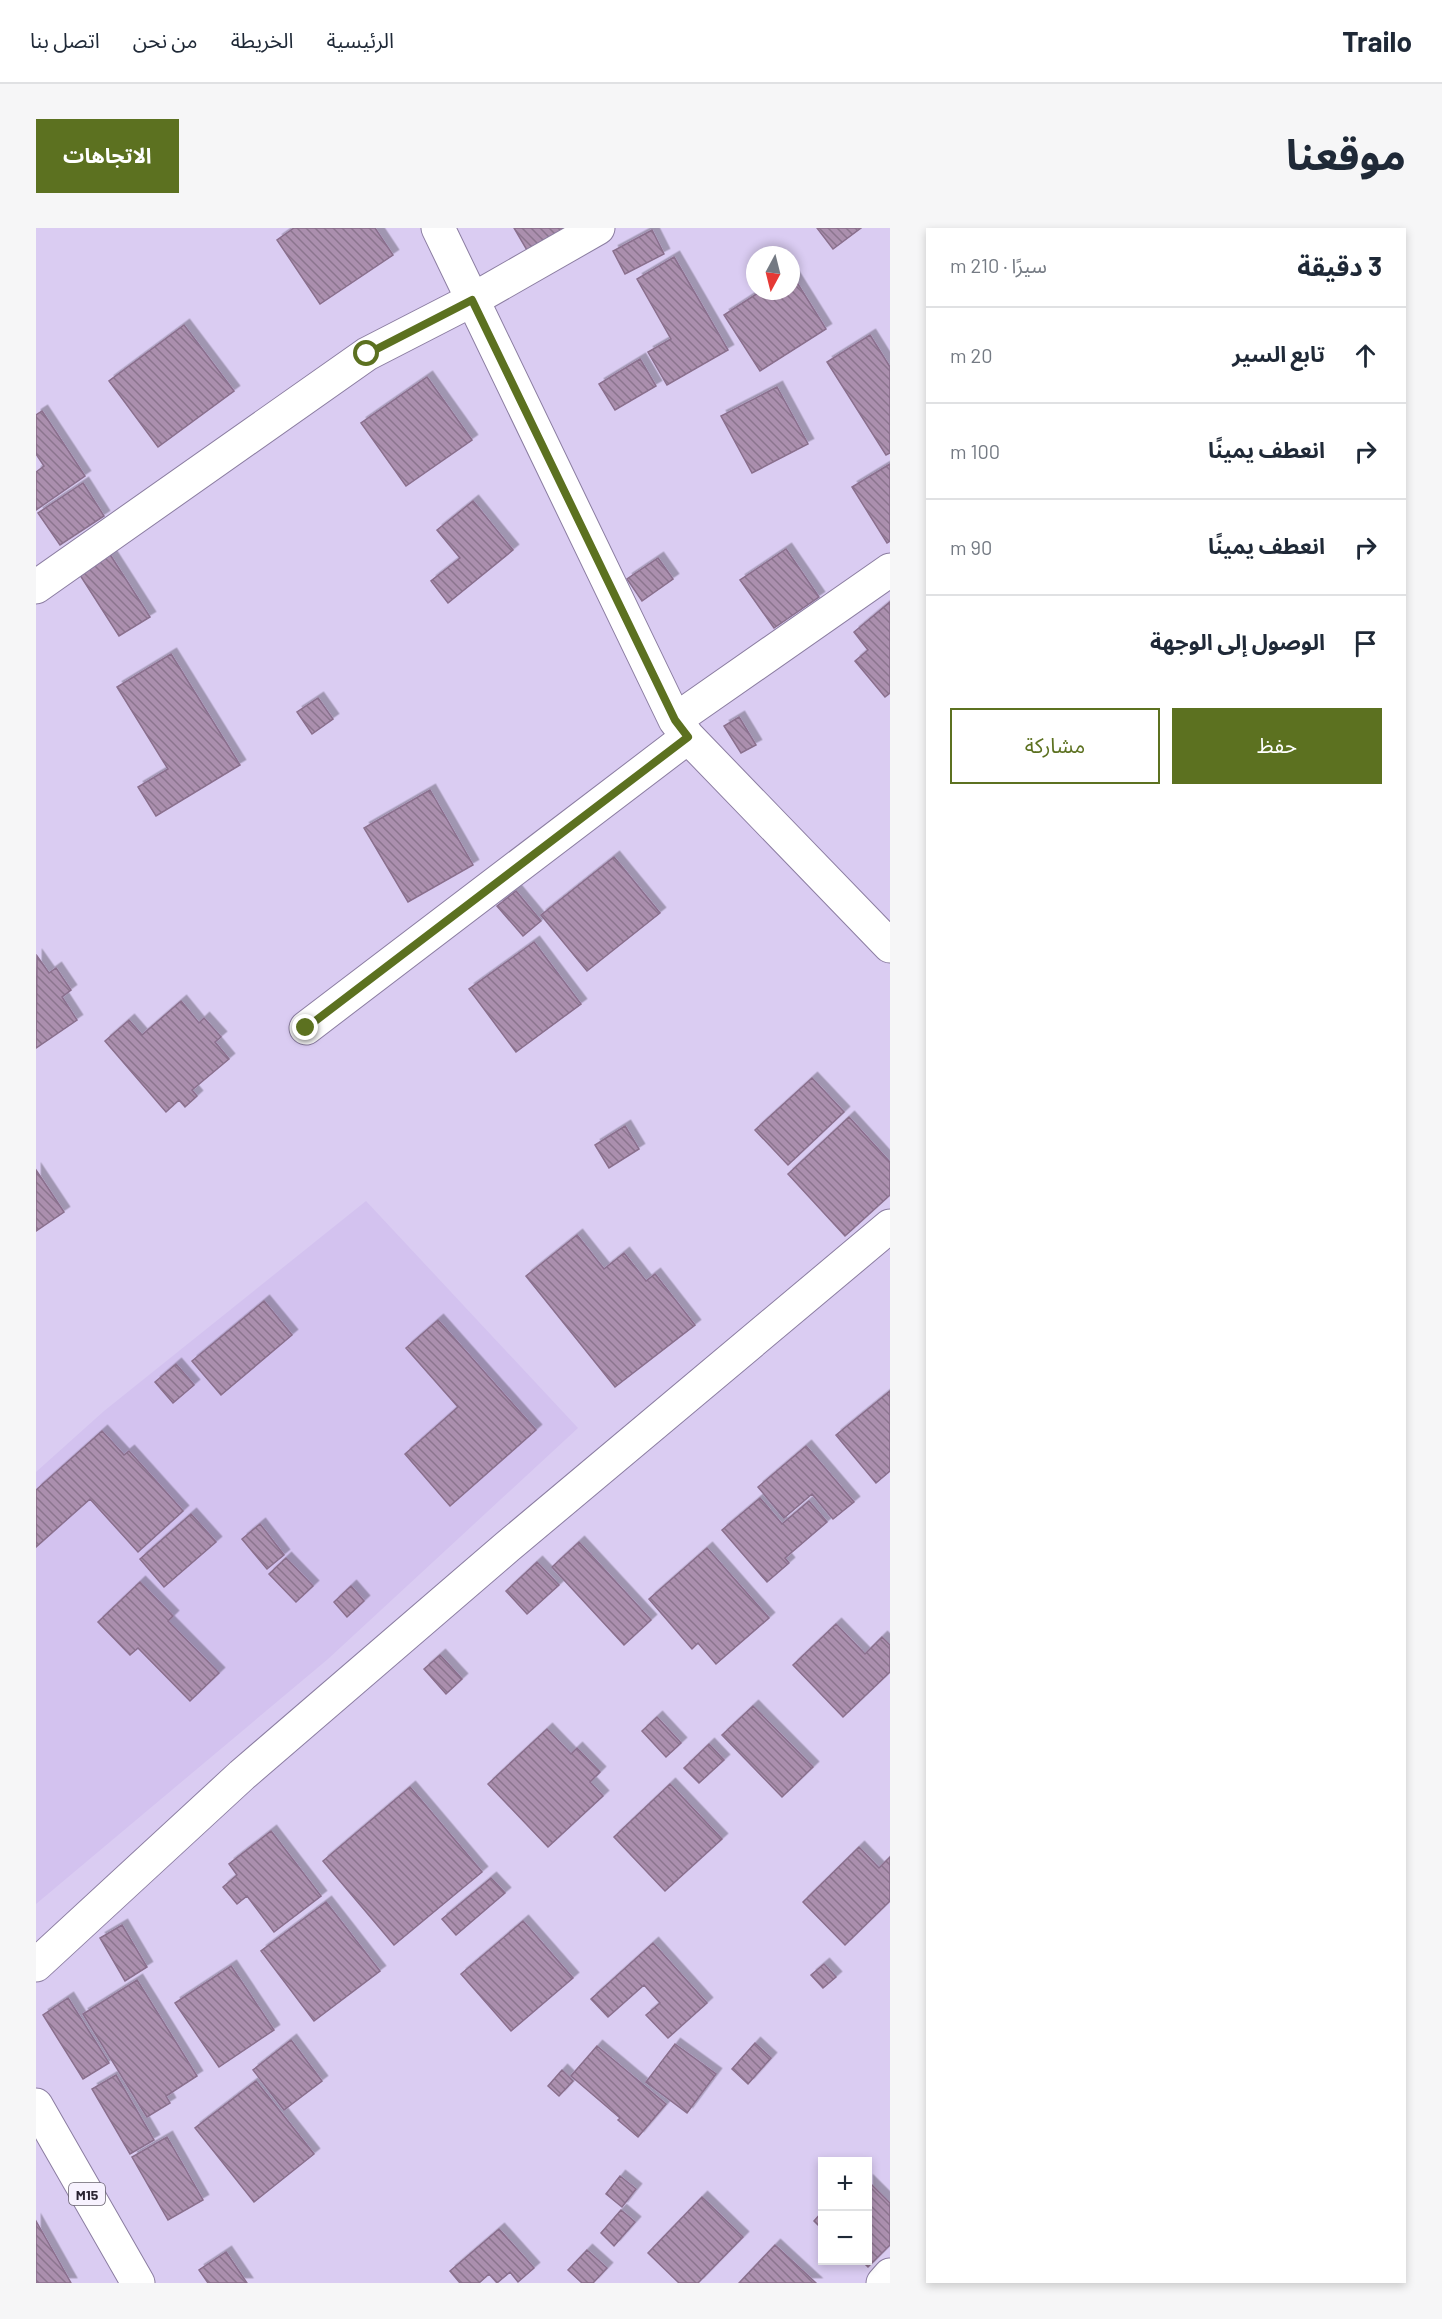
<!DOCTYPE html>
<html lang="ar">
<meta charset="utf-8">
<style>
:root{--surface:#fff;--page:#f6f6f7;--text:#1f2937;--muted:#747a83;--line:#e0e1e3;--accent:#5c7120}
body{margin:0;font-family:Barlow,"Noto Sans Arabic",sans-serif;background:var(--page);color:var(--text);direction:rtl}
.controls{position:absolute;right:18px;bottom:18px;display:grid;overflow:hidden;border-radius:0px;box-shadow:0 3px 9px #0003}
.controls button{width:54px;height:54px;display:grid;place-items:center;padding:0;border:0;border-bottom:2px solid var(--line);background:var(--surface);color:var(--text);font:30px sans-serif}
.compass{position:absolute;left:710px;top:18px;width:54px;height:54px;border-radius:50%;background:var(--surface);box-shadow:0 3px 9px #0003;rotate:187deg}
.stop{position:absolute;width:18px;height:18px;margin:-14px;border:4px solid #5c7120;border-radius:50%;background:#fff}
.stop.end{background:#5c7120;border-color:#fff;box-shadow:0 2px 6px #0008}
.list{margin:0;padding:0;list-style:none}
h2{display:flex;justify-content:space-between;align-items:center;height:78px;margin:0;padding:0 24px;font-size:26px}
h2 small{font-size:20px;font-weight:400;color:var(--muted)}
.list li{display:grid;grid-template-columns:39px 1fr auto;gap:18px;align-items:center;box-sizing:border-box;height:96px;padding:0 24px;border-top:2px solid var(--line)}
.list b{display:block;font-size:22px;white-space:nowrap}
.list em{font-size:20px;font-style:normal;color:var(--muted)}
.actions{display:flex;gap:12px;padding:18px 24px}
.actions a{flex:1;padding:14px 0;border:2px solid var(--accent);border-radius:0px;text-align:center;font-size:21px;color:var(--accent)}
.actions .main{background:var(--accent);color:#fff}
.icon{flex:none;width:33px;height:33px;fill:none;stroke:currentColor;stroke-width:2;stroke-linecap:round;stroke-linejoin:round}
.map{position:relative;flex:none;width:854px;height:2055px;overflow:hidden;direction:ltr;border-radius:0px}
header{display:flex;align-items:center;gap:36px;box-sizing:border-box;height:84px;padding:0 30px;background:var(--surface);border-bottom:2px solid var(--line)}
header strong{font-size:28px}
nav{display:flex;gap:33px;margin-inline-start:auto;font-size:21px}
.intro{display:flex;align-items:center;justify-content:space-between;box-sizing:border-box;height:144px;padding:0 36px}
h1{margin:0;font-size:42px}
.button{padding:15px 27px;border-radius:0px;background:var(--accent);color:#fff;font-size:21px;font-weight:700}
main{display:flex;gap:36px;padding:0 36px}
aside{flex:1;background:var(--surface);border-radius:0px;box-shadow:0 3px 9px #0003}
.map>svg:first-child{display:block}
.built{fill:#d3c2ef}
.building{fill:url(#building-back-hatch);stroke:#8a6f8d;stroke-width:1.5;filter:url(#shadow)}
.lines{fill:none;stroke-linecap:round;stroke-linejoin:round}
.minor-casing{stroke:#8b7da1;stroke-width:35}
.trunk-casing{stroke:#8b7da1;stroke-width:35}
.minor{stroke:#fff;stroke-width:33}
.trunk{stroke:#fff;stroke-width:33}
.route{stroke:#5c7120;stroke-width:8}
.labels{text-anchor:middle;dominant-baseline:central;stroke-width:5;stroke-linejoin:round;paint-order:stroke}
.shield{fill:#f7f2fe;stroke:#67616e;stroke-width:1.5}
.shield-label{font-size:14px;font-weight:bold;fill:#292331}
</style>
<header>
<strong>Trailo</strong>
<nav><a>الرئيسية</a><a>الخريطة</a><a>من نحن</a><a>اتصل بنا</a></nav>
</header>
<div class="intro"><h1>موقعنا</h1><a class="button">الاتجاهات</a></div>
<main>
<aside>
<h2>3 دقيقة<small>سيرًا · 210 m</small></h2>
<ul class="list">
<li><svg class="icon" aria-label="ahead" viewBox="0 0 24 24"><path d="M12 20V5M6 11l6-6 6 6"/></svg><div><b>تابع السير</b></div><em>20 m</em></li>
<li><svg class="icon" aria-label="right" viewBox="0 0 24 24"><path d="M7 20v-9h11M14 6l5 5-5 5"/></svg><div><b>انعطف يمينًا</b></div><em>100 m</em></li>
<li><svg class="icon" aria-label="right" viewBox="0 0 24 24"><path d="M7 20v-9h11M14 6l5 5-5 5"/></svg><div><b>انعطف يمينًا</b></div><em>90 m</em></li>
<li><svg class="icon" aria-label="arrive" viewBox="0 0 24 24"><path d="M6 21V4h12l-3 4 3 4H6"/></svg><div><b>الوصول إلى الوجهة</b></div></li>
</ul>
<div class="actions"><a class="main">حفظ</a><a>مشاركة</a></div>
</aside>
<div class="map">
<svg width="854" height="2055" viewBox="0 0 854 2055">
<defs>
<pattern id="building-back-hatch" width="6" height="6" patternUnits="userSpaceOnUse" patternTransform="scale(1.5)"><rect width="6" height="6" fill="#ab8fae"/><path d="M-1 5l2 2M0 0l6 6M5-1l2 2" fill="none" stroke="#8b748e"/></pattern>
<filter id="shadow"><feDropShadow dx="5.5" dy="-5.5" stdDeviation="0" flood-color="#0004"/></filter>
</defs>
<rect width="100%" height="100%" fill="#daccf2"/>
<!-- built -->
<path class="built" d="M 330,973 L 542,1200 L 292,1431 L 0,1676 L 0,1244 L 68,1183 Z"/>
<!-- building -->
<path class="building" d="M 258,0 L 339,0 L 357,27 L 284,76 L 241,12 Z
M 478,0 L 543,0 L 495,29 Z
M 781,0 L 825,0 L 797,21 Z
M 616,2 L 628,26 L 589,46 L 577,23 Z
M 638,29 L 692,122 L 631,157 L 612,124 L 635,111 L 601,51 Z
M 755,45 L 790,101 L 724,143 L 688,87 L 725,63 L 755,63 Z
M 148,97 L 198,163 L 122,219 L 73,153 Z
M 834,107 L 854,139 L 854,225 L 850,227 L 791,134 Z
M 604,131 L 620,158 L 579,182 L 563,156 Z
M 391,149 L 436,212 L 370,258 L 325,195 Z
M 741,159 L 772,216 L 716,245 L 685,188 Z
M 6,183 L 49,248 L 0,282 L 0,244 L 8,238 L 0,226 L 0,187 Z
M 854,236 L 854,313 L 851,315 L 816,259 Z
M 47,255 L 68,288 L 24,317 L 2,285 Z
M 437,273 L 477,322 L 412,375 L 395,353 L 424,330 L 401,302 Z
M 750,321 L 783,369 L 738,400 L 704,352 Z
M 73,325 L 114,389 L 83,408 L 42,344 Z
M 622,330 L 637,351 L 606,373 L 591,351 Z
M 854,374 L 854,465 L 849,469 L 819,433 L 832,422 L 818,404 Z
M 135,426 L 204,537 L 120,588 L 102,559 L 132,541 L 81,459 Z
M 282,470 L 297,491 L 276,506 L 261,484 Z
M 703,489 L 720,517 L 705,525 L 688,498 Z
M 394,562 L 437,637 L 372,674 L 328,600 Z
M 578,629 L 624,685 L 551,743 L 505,687 Z
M 480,663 L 505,693 L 487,708 L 461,678 Z
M 498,714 L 545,776 L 480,824 L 433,761 Z
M 1,728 L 13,745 L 20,740 L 35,762 L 26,769 L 41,792 L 0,820 Z
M 145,773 L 163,795 L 168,790 L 185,809 L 179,814 L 193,831 L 156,862 L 161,868 L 149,879 L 143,872 L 130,884 L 69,813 L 93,792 L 106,807 Z
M 776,850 L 808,884 L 752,937 L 719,902 Z
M 813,889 L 854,934 L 854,967 L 809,1008 L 752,946 Z
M 589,898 L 603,921 L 573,940 L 559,917 Z
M 0,942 L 28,984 L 0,1003 Z
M 541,1007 L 568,1041 L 588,1025 L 610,1053 L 619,1046 L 659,1097 L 579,1159 L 490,1048 Z
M 228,1073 L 256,1107 L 185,1167 L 156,1133 Z
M 402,1092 L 500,1202 L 414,1278 L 369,1226 L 422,1179 L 370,1120 Z
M 140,1136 L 158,1157 L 137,1175 L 119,1154 Z
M 854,1163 L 854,1243 L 840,1255 L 800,1207 Z
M 66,1203 L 88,1227 L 93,1223 L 147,1283 L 102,1324 L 54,1271 L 0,1319 L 0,1262 Z
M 770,1218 L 818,1274 L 797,1291 L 776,1266 L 748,1290 L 722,1259 Z
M 724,1270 L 746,1296 L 773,1273 L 791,1294 L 749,1330 L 753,1335 L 731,1354 L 686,1302 Z
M 155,1286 L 180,1314 L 128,1359 L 104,1331 Z
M 224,1296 L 248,1327 L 231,1341 L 206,1311 Z
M 543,1314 L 615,1392 L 588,1417 L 516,1339 Z
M 671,1320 L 733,1390 L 680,1436 L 662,1415 L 656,1421 L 613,1371 Z
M 250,1330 L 277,1358 L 260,1374 L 233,1346 Z
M 501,1334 L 523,1357 L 491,1386 L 470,1363 Z
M 104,1354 L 137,1388 L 132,1393 L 183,1445 L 154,1473 L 102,1420 L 94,1427 L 62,1394 Z
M 315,1358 L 328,1373 L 311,1389 L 298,1374 Z
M 800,1396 L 829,1426 L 846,1409 L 854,1417 L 854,1444 L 807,1489 L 757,1437 Z
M 404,1427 L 426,1451 L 410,1466 L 388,1441 Z
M 717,1478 L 777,1539 L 746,1569 L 686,1507 Z
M 621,1489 L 645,1515 L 630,1529 L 606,1503 Z
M 511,1501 L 535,1526 L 541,1520 L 564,1544 L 554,1554 L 567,1568 L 512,1619 L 452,1556 Z
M 673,1516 L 688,1532 L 663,1555 L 648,1540 Z
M 634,1556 L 686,1611 L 629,1663 L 578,1609 Z
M 374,1559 L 446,1644 L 358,1717 L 287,1633 Z
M 235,1603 L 285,1668 L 238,1704 L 211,1668 L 201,1676 L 187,1659 L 201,1647 L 193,1636 Z
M 823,1619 L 843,1640 L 854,1629 L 854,1673 L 809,1717 L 767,1674 Z
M 455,1650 L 469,1665 L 420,1707 L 406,1691 Z
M 290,1674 L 344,1743 L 278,1793 L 225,1723 Z
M 487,1693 L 537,1750 L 475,1803 L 425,1746 Z
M 86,1697 L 111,1739 L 89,1753 L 64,1710 Z
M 617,1715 L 671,1775 L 632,1810 L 610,1787 L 624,1775 L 608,1757 L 572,1789 L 555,1771 Z
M 788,1736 L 800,1749 L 787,1760 L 775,1747 Z
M 195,1738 L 238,1802 L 183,1839 L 139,1775 Z
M 101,1752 L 161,1848 L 130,1868 L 134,1875 L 111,1889 L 47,1786 Z
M 32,1770 L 73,1835 L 47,1851 L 7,1787 Z
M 255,1812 L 286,1853 L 248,1882 L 217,1842 Z
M 719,1815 L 735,1830 L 712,1856 L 696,1841 Z
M 639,1816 L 680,1846 L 651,1885 L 610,1854 Z
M 561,1818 L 630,1876 L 602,1909 L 582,1892 L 584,1890 L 535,1848 Z
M 526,1842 L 537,1853 L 523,1868 L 512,1858 Z
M 80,1847 L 118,1912 L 94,1926 L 56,1861 Z
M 220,1853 L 278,1926 L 218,1974 L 159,1900 Z
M 131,1909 L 167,1972 L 132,1992 L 96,1929 Z
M 584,1948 L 600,1961 L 586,1979 L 570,1966 Z
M 832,1953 L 854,1975 L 854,2017 L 832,2039 L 825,2032 L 832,2032 Z
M 666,1969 L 707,2009 L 662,2055 L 643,2055 L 612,2025 Z
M 585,1982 L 599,1994 L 578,2018 L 565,2005 Z
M 786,1984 L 786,2001 L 778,1993 Z
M 0,1993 L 35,2055 L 0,2055 Z
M 463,2001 L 498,2040 L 482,2054 L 474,2044 L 461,2055 L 453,2046 L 443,2055 L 424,2055 L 414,2043 Z
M 739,2017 L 780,2055 L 703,2055 Z
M 551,2022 L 571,2040 L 557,2055 L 546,2055 L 532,2042 Z
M 190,2024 L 211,2055 L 172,2055 L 163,2042 Z"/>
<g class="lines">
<!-- minor casing -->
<g class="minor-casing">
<path id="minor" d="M 402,0 L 639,492 L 652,509 L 854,718
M 0,359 L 331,126 L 436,72 L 562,0
M 639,492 L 854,342
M 270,800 L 652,509
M 0,1737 L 206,1547 L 471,1319 L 854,998
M 847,2055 L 854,2047"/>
</g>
<!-- trunk casing -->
<g class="trunk-casing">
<path id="trunk" d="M 0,1877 L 102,2055"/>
</g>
<!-- minor -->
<use href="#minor" class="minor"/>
<!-- trunk -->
<use href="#trunk" class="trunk"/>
</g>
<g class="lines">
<!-- route -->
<path class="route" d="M 270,800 L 652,509 L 639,492 L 436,72 L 331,126"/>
</g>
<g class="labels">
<!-- shield labels -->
<rect class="shield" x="33" y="1955" width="36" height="22" rx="4.5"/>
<g class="shield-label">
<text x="51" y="1966">M15</text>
</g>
</g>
</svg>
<div class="controls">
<button>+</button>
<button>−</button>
</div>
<svg class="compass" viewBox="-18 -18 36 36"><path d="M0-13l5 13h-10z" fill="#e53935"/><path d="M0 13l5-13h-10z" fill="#747a83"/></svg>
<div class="stop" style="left:331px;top:126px"></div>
<div class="stop end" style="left:270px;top:800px"></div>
</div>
</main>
